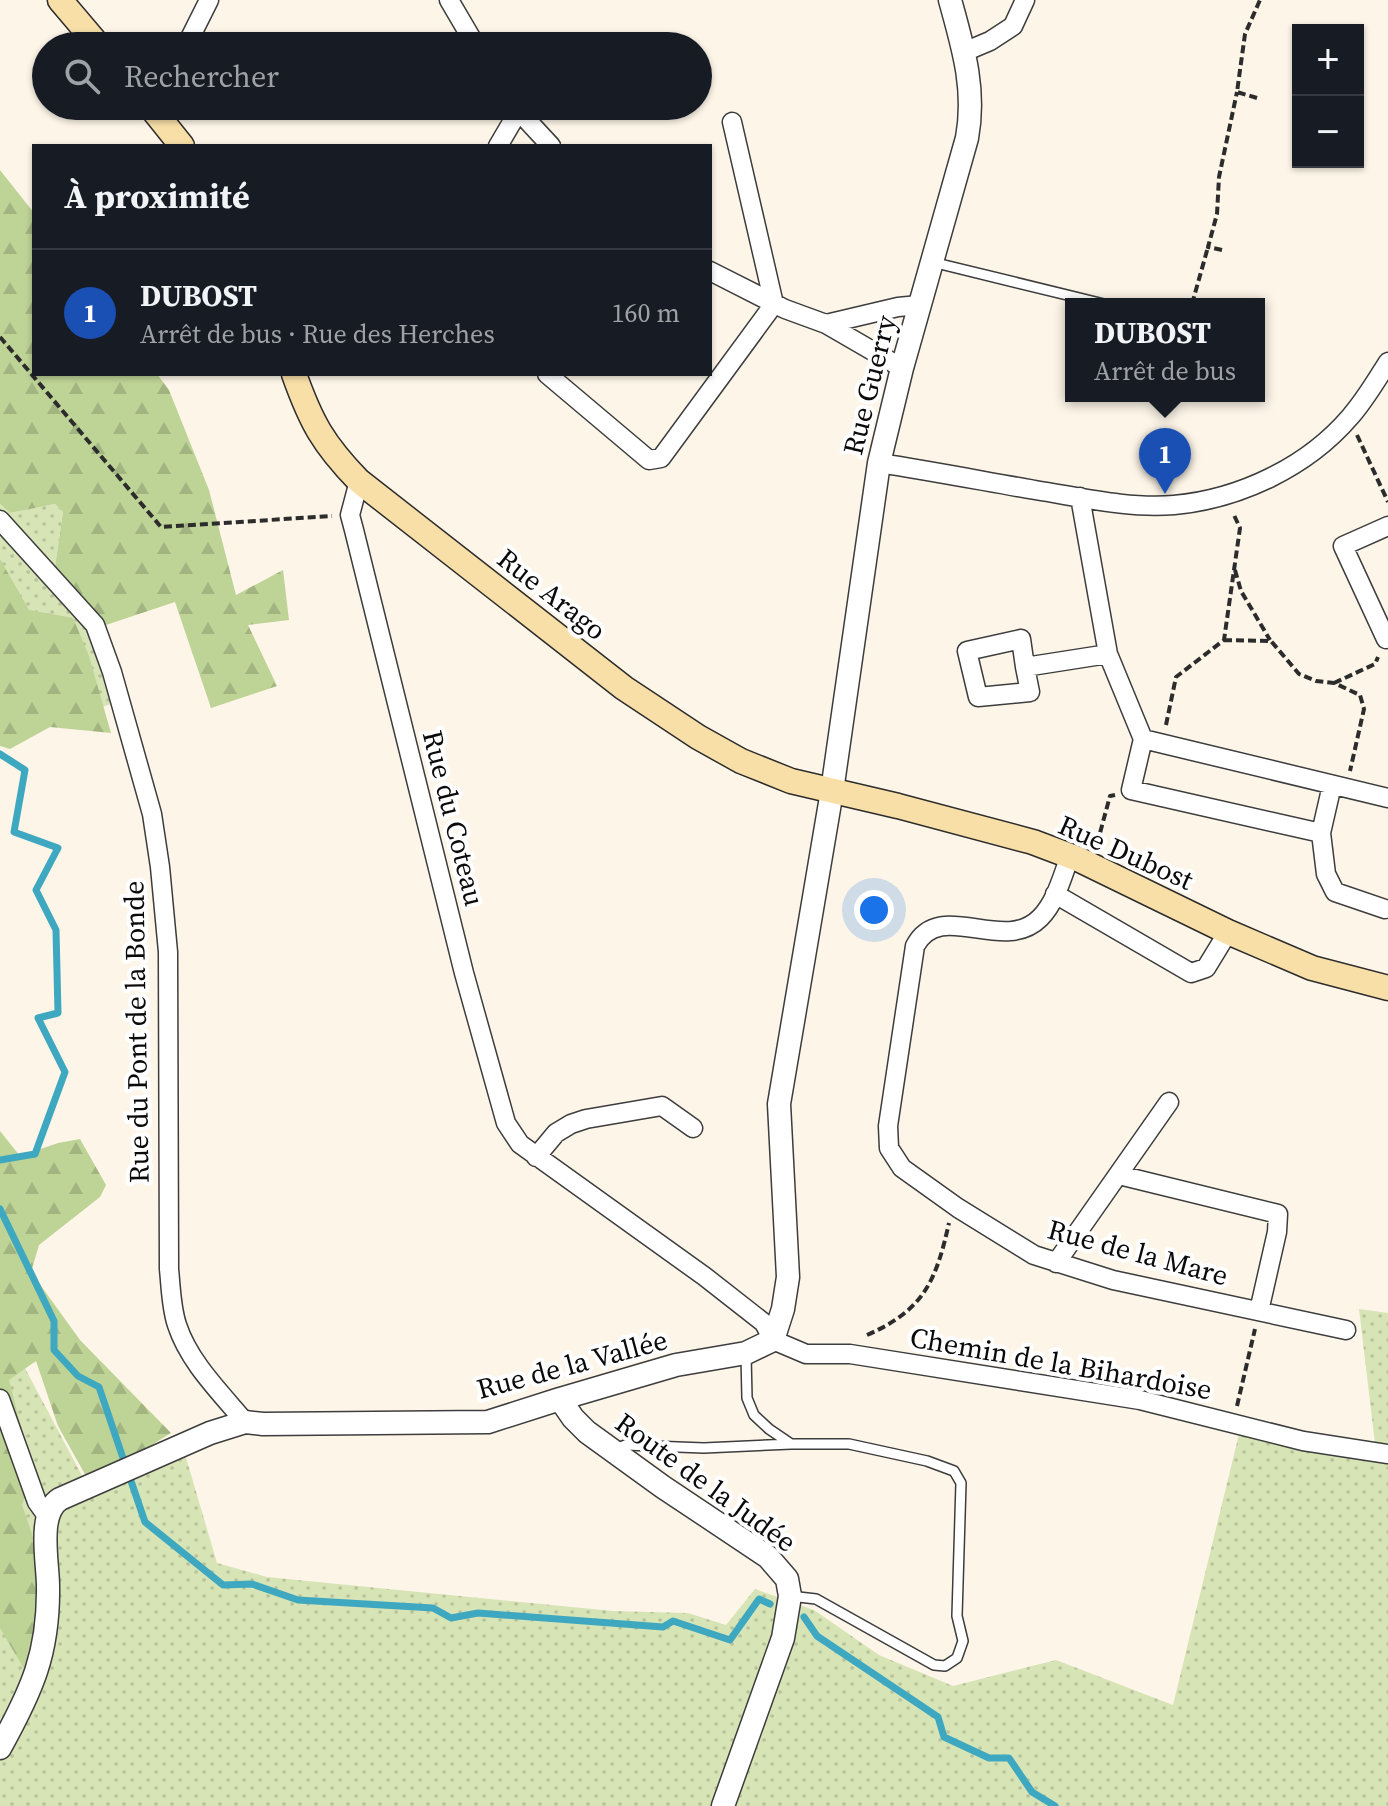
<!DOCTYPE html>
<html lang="fr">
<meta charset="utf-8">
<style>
:root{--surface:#171b24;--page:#242831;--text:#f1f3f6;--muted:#9ea1a6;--line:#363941;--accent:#1a73e8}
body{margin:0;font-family:"Source Serif 4",serif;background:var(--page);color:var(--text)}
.controls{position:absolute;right:24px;top:24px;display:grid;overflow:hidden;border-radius:0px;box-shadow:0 2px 6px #0004}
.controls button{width:72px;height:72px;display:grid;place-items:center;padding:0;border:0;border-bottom:2px solid var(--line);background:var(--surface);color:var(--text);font:40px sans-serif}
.you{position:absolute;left:874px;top:910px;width:28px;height:28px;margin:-20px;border:6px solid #fff;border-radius:50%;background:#1a73e8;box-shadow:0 0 0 12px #1a73e833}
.badge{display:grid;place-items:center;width:52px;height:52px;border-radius:50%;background:var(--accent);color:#fff;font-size:26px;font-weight:700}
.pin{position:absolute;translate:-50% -66px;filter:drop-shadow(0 2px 4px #0008)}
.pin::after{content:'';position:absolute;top:42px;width:28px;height:24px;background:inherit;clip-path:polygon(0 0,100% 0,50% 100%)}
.popup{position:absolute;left:1065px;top:298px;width:200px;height:104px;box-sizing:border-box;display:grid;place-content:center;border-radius:0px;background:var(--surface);filter:drop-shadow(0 2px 6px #0005);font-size:26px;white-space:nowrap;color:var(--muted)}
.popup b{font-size:30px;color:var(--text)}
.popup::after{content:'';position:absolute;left:50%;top:100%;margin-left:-16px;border:16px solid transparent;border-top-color:var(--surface)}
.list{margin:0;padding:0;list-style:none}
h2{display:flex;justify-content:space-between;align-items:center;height:104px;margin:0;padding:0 32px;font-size:34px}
h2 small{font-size:26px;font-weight:400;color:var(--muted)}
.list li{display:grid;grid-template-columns:52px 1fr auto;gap:24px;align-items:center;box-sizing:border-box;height:128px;padding:0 32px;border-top:2px solid var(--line)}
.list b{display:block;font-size:30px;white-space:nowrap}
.list p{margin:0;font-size:26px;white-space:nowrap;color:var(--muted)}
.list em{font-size:26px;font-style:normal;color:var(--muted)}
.icon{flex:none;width:44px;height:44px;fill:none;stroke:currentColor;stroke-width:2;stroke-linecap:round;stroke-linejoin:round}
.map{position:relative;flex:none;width:1388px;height:1806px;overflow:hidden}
.search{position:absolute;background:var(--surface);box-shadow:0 2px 6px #0004;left:32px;top:32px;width:680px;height:88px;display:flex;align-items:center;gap:20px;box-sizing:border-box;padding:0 28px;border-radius:44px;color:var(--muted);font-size:30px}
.panel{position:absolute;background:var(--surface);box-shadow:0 2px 6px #0004;left:32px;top:144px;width:680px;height:232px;border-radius:0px}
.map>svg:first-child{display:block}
.grass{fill:url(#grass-dots)}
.forest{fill:url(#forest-firs)}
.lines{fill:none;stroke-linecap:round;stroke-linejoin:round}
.stream{stroke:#3fa8c1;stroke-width:7}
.service-casing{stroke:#3d3d3d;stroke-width:12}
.minor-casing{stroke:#3d3d3d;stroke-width:21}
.tertiary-casing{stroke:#3d3d3d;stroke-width:25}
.secondary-casing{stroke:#2c2c2c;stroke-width:27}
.path{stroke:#2c2c2c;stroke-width:4;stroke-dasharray:8 4;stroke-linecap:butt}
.service{stroke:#fff;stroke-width:9}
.minor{stroke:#fff;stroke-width:18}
.tertiary{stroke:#fff;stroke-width:22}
.secondary{stroke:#f8dfa8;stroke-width:24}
.labels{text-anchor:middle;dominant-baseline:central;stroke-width:8;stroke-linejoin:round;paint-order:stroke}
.street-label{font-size:28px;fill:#0a0a0a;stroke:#fff}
</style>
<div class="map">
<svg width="1388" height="1806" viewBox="0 0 1388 1806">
<defs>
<pattern id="grass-dots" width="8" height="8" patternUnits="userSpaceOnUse" patternTransform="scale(2)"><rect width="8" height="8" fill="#d7e4b6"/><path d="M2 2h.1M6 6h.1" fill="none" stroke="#b7c29b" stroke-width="1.8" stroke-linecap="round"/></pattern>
<pattern id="forest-firs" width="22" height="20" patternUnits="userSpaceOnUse" patternTransform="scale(2)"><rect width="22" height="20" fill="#bed396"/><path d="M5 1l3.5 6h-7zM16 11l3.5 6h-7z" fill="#a2b480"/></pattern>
</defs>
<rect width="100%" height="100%" fill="#fdf5e8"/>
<!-- grass -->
<path class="grass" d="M 0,504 L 10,513 L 55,504 L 63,512 L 55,567 L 106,625 L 121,701 L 0,739 Z
M 1359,1309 L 1388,1313 L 1388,1806 L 0,1806 L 0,1321 L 88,1487 L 182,1444 L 217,1563 L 267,1577 L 613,1611 L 688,1613 L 726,1625 L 755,1589 L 814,1610 L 879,1655 L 953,1686 L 1056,1660 L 1173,1705 L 1241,1426 L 1376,1452 Z"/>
<!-- forest -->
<path class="forest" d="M 0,170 L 34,213 L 34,374 L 157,374 L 169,390 L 209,490 L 236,595 L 283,570 L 289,620 L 248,625 L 277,686 L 211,708 L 175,602 L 106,625 L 55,567 L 63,512 L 55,504 L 10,513 L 0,504 Z
M 0,559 L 29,610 L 73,618 L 89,656 L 111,733 L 50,727 L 10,749 L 0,746 Z
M 0,1131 L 20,1156 L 58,1143 L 80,1139 L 106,1185 L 100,1197 L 39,1245 L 31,1272 L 80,1340 L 171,1433 L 102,1476 L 87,1478 L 58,1426 L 36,1361 L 9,1380 L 33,1474 L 22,1505 L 42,1563 L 34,1686 L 0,1628 Z"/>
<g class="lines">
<!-- stream -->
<path class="stream" d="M 0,754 L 25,770 L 14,832 L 58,848 L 36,890 L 56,930 L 58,1013 L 38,1018 L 65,1072 L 35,1154 L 0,1160
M 0,1209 L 54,1321 L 54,1350 L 78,1376 L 99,1387 L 124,1461
M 131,1481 L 145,1522 L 223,1585 L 252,1584 L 298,1600 L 433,1608 L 451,1618 L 478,1613 L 663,1627 L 673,1621 L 730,1640 L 759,1599 L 770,1604
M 804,1617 L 817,1636 L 938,1717 L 944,1737 L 989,1758 L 1009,1758 L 1032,1792 L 1055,1806"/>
<!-- service casing -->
<g class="service-casing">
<path id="service" d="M 932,262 L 1104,304
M 746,1355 L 747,1398 L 754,1415 L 769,1429 L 791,1444 L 849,1444 L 927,1461 L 954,1471 L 961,1483 L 957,1616 L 963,1641 L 957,1658 L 945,1666 L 934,1665 L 816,1599 L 790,1596
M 616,1449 L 625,1445 L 704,1448 L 791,1444"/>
</g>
<!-- minor casing -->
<g class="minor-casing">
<path id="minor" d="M 449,0 L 476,46
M 186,46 L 209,0
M 964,52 L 990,41 L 1013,26 L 1025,0
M 514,106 L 551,146
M 498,146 L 518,112
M 710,271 L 785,309 L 826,324 L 902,368
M 826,324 L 898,307 L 919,305
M 547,374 L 649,460 L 661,458 L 774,304 L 732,122
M 879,463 C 931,471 983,481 1035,490 C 1080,497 1129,509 1174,505 C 1240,499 1307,467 1350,417 C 1365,400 1376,381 1388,362
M 359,481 L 350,515 L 354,530 L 464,973 L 506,1123 L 520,1144 L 704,1276 L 764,1323 L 773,1340 L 806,1354 L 850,1354 L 1140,1400 L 1303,1441 L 1388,1454
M 1080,497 L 1108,654 L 1143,739 L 1388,798
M 0,520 L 95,625 L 112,672 L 152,814 L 160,867 L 168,952 L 169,1269 C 171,1288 171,1307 177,1325 C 189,1362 220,1392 245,1422
M 1388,526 L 1343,546 L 1386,639 L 1388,638
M 1025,667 L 1021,639 L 967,651 L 978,697 L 1030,692 L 1025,667 L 1108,654
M 1143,739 L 1131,790 L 1321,833 L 1332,785
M 1321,833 L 1326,874 L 1335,892 L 1385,909
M 1070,856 C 1062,877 1056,902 1040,918 C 1003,955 940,898 915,946 L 888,1126 L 889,1148 L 902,1168 L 958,1208 L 1034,1255 L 1113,1280 L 1346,1330
M 1055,894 L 1191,973 L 1206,968 L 1228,932
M 536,1157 L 556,1133 L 571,1124 L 586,1119 L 662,1106 L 693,1128
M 1119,1175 L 1278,1214 L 1277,1232 L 1259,1311
M 1056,1263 L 1169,1102
M 0,1399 L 37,1502 L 47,1516"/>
</g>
<!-- tertiary casing -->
<g class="tertiary-casing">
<path id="tertiary" d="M 560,1399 L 573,1418 L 587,1432 L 663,1487 L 768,1557 L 787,1579 L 790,1596 L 783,1638 L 723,1806
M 0,1748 C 32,1690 49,1653 48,1586 C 48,1562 37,1513 60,1499 L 210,1433 L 245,1422 L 263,1424 L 488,1422 L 560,1399 L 676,1365 L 746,1353 L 773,1340 L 783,1309 L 788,1277 L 779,1104 L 832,791 L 879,463 L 902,368 L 967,138 C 976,89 963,47 950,0"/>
</g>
<!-- secondary casing -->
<g class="secondary-casing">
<path id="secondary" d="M 60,0 L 99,46
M 150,106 L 182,146
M 294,374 C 311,422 323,444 359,481 L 624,688 L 698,737 L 741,761 L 791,781 L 898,806 L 1033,842 L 1078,859 L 1228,932 L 1312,968 L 1388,988"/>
</g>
<!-- path -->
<path class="path" d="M 1257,98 L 1237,92 L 1245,34 L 1260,0
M 1222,250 L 1208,247 L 1217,214 L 1219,177 L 1237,92
M 1192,304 L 1208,247
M 0,337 L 161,527 L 332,516
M 1357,435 L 1388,502
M 1235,570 L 1241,591 L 1270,640
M 1224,640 L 1271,641 L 1299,674 L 1316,681 L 1334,683 L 1360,695 L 1364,709 L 1350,771
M 1334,683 L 1375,664 L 1378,657
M 1166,725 L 1176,677 L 1224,640 L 1240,528 L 1233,513
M 1097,844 L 1110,796 L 1115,795
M 867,1335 C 924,1310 936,1281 949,1223
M 1237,1406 L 1255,1329"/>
<!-- service -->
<use href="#service" class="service"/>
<!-- minor -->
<use href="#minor" class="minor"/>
<!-- tertiary -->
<use href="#tertiary" class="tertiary"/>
<!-- secondary -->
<use href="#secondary" class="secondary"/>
</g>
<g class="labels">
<!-- street labels -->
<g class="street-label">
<text transform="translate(869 385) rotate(-76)">Rue Guerry</text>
<text transform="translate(552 594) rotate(38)">Rue Arago</text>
<text transform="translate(454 818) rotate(76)">Rue du Coteau</text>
<text transform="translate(1126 852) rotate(24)">Rue Dubost</text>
<text transform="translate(136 1032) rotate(-91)">Rue du Pont de la Bonde</text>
<text transform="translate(1138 1252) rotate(15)">Rue de la Mare</text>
<text transform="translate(1061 1363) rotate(10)">Chemin de la Bihardoise</text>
<text transform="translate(572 1364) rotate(-15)">Rue de la Vallée</text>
<text transform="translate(706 1482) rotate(36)">Route de la Judée</text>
</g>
</g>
</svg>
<div class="controls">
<button>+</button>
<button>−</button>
</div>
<div class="you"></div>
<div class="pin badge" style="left:1165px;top:494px;background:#1a4fb4">1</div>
<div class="popup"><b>DUBOST</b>Arrêt de bus</div>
<div class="search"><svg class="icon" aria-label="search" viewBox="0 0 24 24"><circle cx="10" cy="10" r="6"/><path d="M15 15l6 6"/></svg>Rechercher</div>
<section class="panel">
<h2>À proximité<small></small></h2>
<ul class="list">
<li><span class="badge" style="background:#1a4fb4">1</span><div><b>DUBOST</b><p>Arrêt de bus · Rue des Herches</p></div><em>160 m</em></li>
</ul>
</section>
</div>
